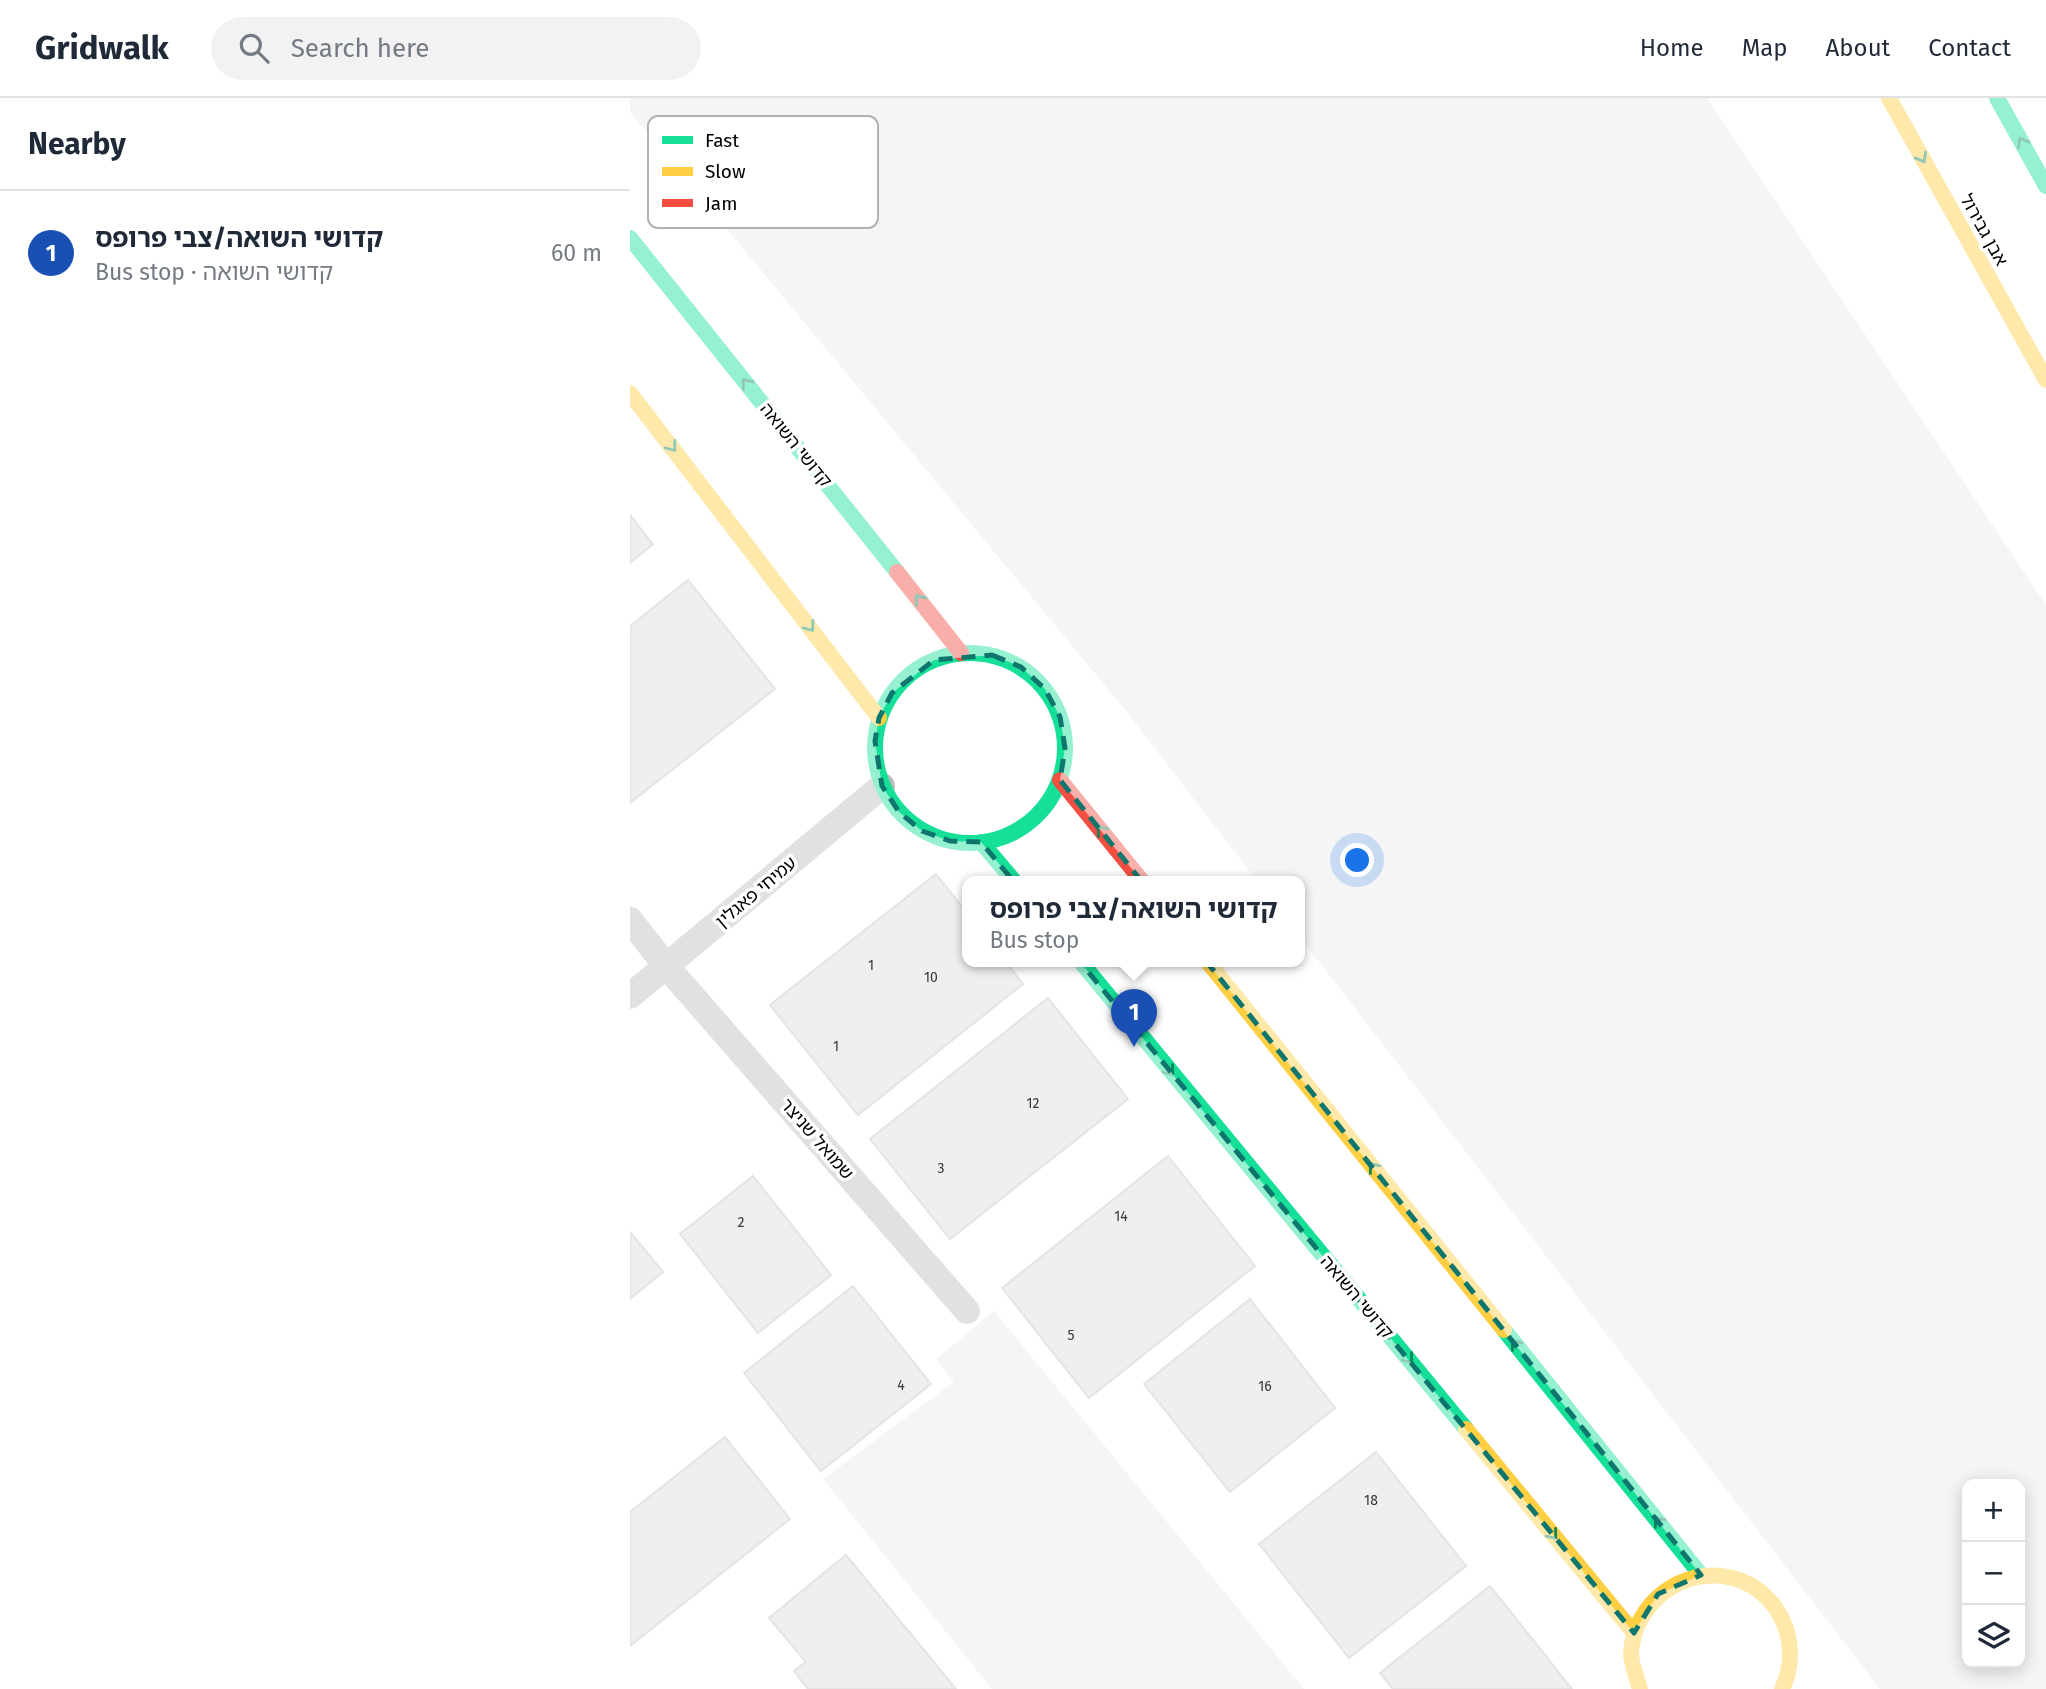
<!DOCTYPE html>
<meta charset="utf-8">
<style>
:root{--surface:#fff;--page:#f2f2f3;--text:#1f2937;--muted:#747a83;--line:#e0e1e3;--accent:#0f766e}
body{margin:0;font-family:"Fira Sans","Noto Sans Hebrew",sans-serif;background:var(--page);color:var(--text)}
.controls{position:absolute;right:21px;bottom:21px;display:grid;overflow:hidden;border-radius:14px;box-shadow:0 4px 18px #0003}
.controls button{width:63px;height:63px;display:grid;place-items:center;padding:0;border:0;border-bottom:2px solid var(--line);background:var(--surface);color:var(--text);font:35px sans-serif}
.you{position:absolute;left:728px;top:763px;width:24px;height:24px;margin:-18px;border:5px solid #fff;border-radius:50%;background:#1a73e8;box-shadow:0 0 0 10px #1a73e833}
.badge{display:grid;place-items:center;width:46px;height:46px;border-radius:50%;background:var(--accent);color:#fff;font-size:23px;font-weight:700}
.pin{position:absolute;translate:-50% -58px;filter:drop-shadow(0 2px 4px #0008)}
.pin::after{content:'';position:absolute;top:37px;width:24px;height:21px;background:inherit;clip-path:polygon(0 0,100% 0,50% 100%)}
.popup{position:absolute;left:332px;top:778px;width:343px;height:91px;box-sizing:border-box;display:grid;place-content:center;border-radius:14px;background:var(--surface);filter:drop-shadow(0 2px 5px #0005);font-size:23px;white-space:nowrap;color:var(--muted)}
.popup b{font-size:26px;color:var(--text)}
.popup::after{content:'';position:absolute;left:50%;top:100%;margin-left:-14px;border:14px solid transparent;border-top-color:var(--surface)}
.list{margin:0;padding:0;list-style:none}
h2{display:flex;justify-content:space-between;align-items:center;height:91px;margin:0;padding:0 28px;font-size:30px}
h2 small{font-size:23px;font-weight:400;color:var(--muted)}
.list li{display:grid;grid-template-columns:46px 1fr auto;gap:21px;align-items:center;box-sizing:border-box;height:126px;padding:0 28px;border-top:2px solid var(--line)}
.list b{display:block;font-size:26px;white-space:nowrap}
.list p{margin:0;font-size:23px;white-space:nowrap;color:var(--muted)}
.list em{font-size:23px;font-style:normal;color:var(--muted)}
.icon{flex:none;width:38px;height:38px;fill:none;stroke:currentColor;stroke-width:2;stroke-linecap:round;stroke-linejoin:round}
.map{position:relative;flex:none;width:1416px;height:1591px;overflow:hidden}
header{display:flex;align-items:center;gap:42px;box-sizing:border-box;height:98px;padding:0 35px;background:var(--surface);border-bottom:2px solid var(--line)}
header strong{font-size:33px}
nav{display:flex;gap:38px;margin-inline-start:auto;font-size:24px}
.search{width:490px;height:63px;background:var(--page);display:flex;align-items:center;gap:18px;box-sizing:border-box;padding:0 24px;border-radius:38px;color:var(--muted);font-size:26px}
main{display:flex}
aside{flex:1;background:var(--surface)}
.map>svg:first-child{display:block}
.green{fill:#e8e8e8;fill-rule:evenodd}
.building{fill:#dbdbdb;stroke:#c3c3c3;stroke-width:2}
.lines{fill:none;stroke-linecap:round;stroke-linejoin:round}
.street{stroke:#bdbdbd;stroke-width:26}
.fast{stroke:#16e098;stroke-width:16}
.slow{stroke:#ffcf43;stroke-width:16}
.jam{stroke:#f24e42;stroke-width:16}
.oneway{stroke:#0d865b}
.marked{fill:none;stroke:#0f766e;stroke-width:5;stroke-dasharray:14 9;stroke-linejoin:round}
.labels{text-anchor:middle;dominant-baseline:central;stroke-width:7;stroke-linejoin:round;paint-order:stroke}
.number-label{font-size:14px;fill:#373737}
.street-label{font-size:18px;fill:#000;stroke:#fff}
.key{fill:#fff;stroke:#b2b2b2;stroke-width:2}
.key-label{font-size:19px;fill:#000}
</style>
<header>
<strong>Gridwalk</strong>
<div class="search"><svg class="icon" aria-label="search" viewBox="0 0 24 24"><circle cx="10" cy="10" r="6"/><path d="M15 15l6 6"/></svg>Search here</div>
<nav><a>Home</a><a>Map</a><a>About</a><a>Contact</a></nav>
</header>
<main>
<aside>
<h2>Nearby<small></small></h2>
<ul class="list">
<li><span class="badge" style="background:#1a4fb4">1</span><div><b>קדושי השואה/צבי פרופס</b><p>Bus stop · קדושי השואה</p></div><em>60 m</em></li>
</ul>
</aside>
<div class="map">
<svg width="1416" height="1591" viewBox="0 0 1416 1591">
<rect width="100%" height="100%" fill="#fff"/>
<!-- green -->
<path class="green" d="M 0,0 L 1077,0 L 1416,507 L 1416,1591 L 1250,1591 L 670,839 L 670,783 L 627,783 L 496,613 L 0,14 ZM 1337,1386 L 1390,1386 L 1390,1565 L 1337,1565 Z
M 364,1213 L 674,1591 L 362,1591 L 193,1381 L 324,1284 L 306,1261 Z"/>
<!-- building -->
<path class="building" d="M 0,417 L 23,446 L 0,465 Z
M 58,482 L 145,591 L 0,705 L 0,528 Z
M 306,776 L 338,816 L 338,863 L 375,863 L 393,886 L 228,1017 L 140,907 Z
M 418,900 L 498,1001 L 320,1141 L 240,1041 Z
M 538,1058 L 625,1168 L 459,1300 L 372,1190 Z
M 123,1078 L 201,1177 L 128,1235 L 50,1136 Z
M 0,1134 L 33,1174 L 0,1201 Z
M 223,1188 L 301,1286 L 191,1373 L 114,1275 Z
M 620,1201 L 705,1310 L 600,1394 L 514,1286 Z
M 95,1339 L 160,1421 L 0,1548 L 0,1414 Z
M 746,1354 L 836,1468 L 719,1560 L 629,1446 Z
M 216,1457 L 326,1591 L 178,1591 L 164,1573 L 176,1564 L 139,1520 Z
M 860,1488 L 942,1591 L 763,1591 L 750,1575 Z"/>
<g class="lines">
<!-- street -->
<path class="street" d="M 0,822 L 37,869 L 337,1213
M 0,898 L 252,688"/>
<!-- fast -->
<path class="fast" d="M 1367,0 L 1416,88
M 0,140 L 267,474
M245 650a95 95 0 1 1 190 0a95 95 0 1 1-190 0Z
M 351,744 L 384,783
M 450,863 L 836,1331
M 874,1232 L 1071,1477"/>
<!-- slow -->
<path class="slow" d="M 1259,0 L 1416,282
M 0,295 L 249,620
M 577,863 L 874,1232
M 836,1331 L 1004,1535
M 1010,1591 C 1007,1580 1001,1566 1001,1555 C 1004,1505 1053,1467 1103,1480 C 1151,1493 1173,1548 1152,1591"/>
<!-- jam -->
<path class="jam" d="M 267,474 L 331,555
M 430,682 L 512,783"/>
</g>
<!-- one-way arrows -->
<defs><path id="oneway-chevron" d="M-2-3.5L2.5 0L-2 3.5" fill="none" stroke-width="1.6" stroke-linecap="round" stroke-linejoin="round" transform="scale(1.75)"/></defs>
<g class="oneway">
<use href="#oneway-chevron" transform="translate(1392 44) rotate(-119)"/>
<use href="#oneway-chevron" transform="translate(1292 60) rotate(61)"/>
<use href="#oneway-chevron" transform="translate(116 285) rotate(-129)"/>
<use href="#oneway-chevron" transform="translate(42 349) rotate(53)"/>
<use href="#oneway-chevron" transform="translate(289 501) rotate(-129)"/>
<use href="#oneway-chevron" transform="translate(180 529) rotate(53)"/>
<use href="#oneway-chevron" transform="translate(471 732) rotate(-129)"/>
<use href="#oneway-chevron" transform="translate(540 973) rotate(50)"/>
<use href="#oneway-chevron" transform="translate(743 1069) rotate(-129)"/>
<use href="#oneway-chevron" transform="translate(885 1246) rotate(-129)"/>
<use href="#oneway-chevron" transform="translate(779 1261) rotate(50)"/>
<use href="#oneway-chevron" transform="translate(1028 1423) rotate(-129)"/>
<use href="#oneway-chevron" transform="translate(923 1437) rotate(51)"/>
</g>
<!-- marked area -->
<path d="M0 0H1416V1591H0ZM 362,557 L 391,569 L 415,591 L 430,619 L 435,650 L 430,682 L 1071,1477 L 1028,1496 L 1004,1535 L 351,744 L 320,743 L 292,733 L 269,714 L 252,688 L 245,643 L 249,620 L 262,595 L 304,562 Z" fill="#fff" fill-opacity=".55" fill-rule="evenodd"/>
<path class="marked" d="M 362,557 L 391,569 L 415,591 L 430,619 L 435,650 L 430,682 L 1071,1477 L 1028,1496 L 1004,1535 L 351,744 L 320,743 L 292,733 L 269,714 L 252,688 L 245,643 L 249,620 L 262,595 L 304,562 Z"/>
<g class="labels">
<!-- number labels -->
<g class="number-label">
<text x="241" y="867">1</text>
<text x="301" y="879">10</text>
<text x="206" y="948">1</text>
<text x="403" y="1005">12</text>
<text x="311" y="1070">3</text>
<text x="491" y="1118">14</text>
<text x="111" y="1124">2</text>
<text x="441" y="1237">5</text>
<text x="271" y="1287">4</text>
<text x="635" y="1288">16</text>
<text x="741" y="1402">18</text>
</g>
<!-- street labels -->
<g class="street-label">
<text transform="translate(1354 132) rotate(61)">אבן גבירול</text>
<text transform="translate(166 347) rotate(51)">קדושי השואה</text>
<text transform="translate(126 794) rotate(-40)">עמיחי פאגלין</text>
<text transform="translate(187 1041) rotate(49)">שמואל שניצר</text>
<text transform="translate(727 1199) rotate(50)">קדושי השואה</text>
</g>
</g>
<!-- legend -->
<rect x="18" y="18" width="230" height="112" rx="10" class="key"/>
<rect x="32" y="38" width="31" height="8" fill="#16e098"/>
<rect x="32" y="69" width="31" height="9" fill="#ffcf43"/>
<rect x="32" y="101" width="31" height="8" fill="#f24e42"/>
<g class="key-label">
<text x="75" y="49">Fast</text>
<text x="75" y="80">Slow</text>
<text x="75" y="112">Jam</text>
</g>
</svg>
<div class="controls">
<button>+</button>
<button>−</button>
<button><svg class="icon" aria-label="layers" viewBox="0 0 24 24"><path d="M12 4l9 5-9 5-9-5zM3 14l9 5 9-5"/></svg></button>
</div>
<div class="you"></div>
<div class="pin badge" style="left:504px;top:949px;background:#1a4fb4">1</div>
<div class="popup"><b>קדושי השואה/צבי פרופס</b>Bus stop</div>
</div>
</main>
